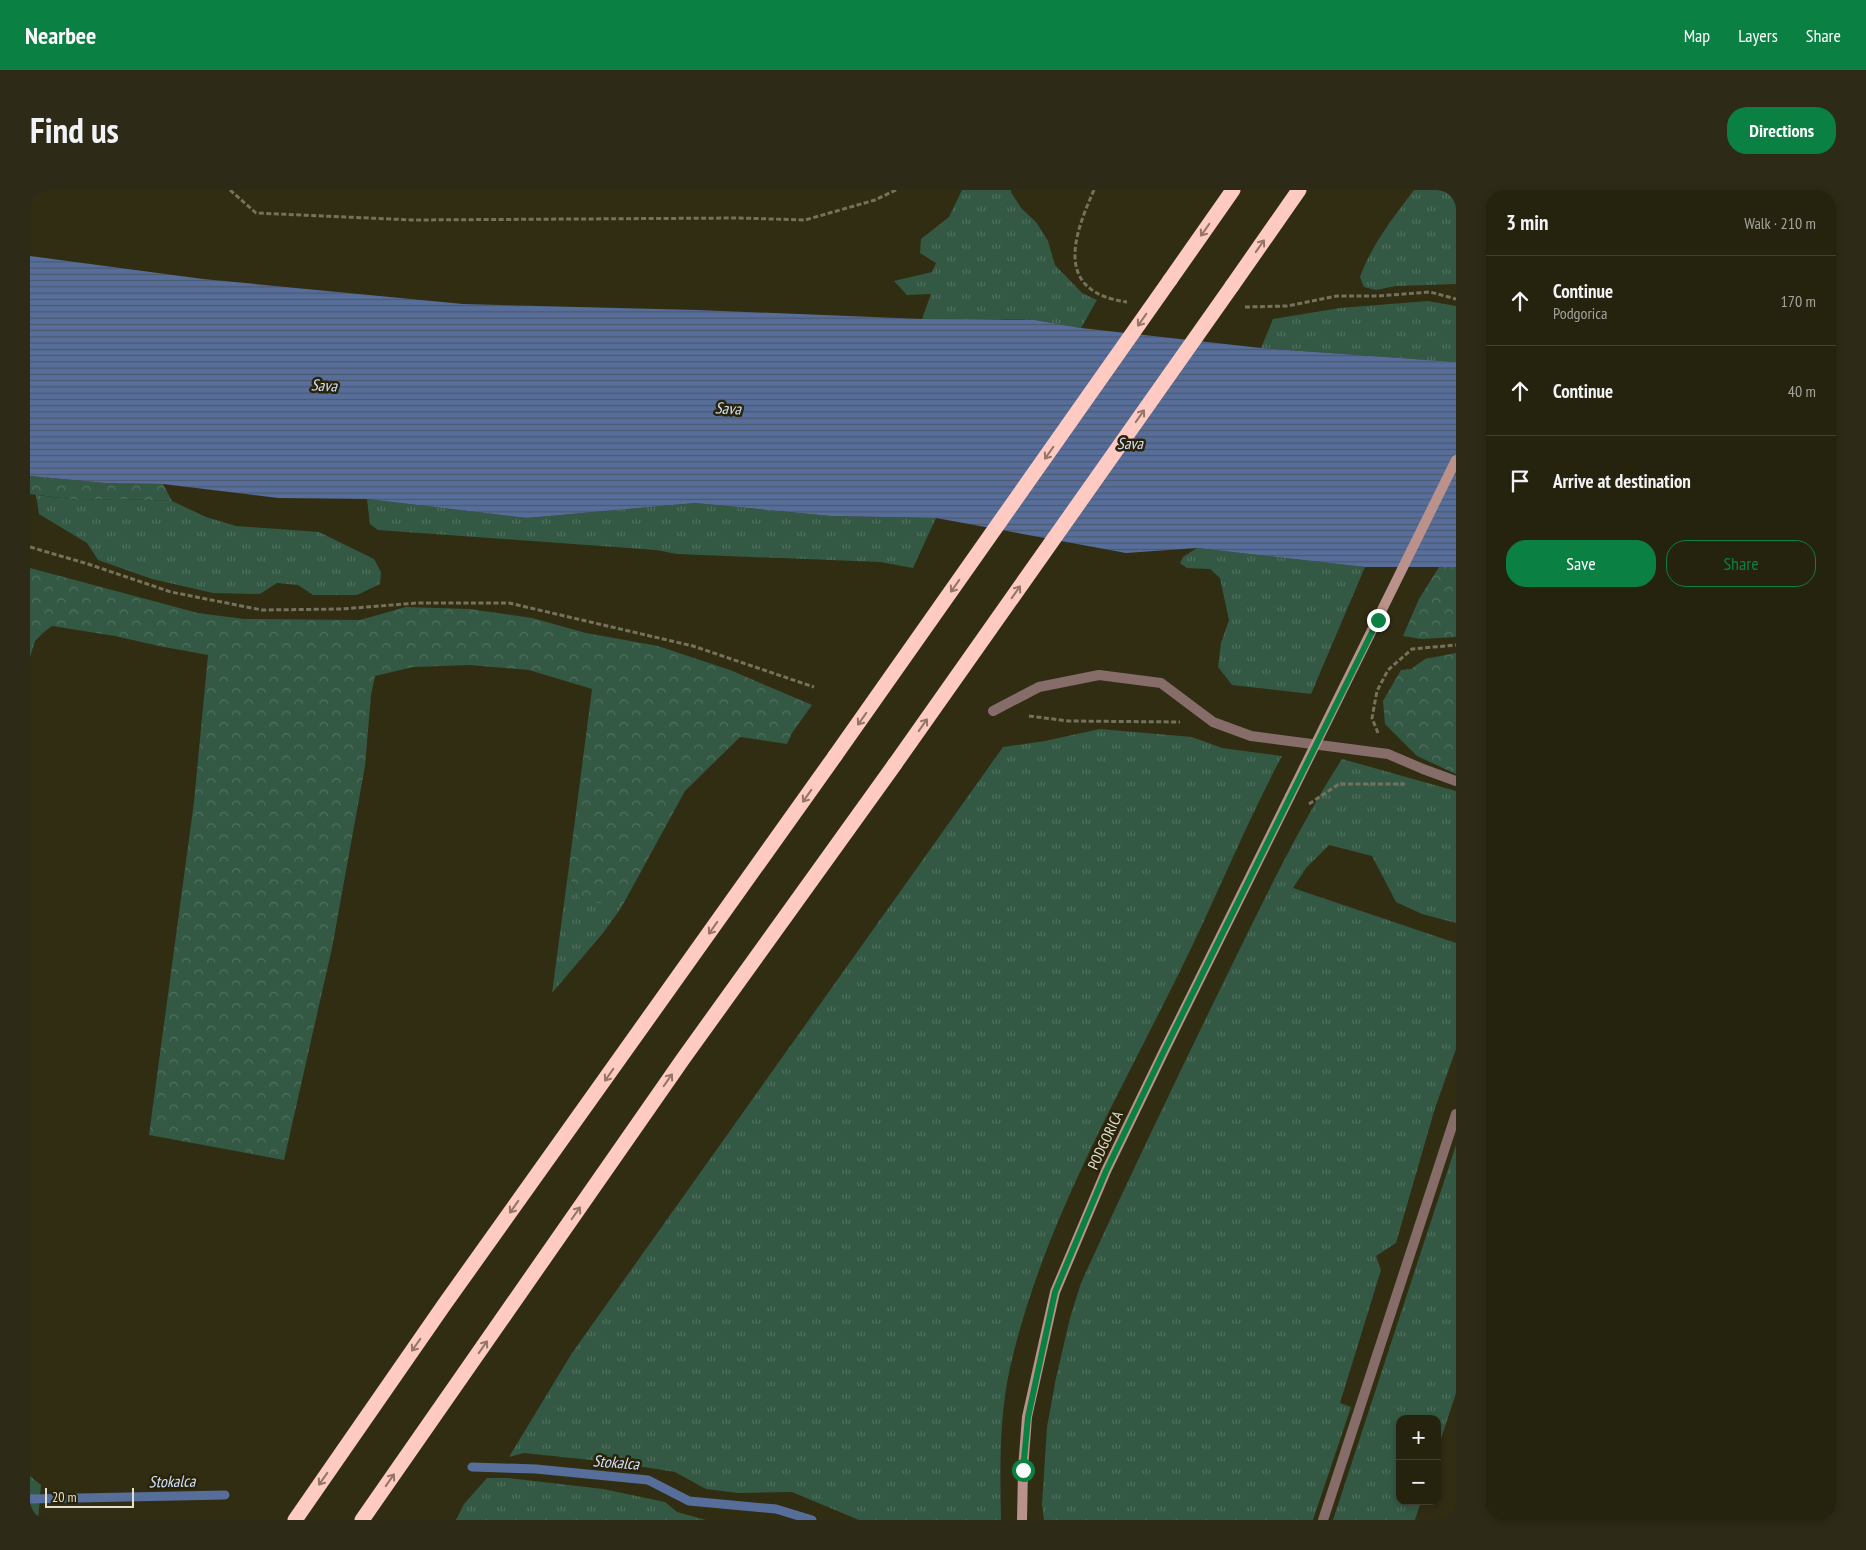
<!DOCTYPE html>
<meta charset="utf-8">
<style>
:root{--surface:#25220e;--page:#2d2a17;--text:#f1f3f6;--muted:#a3a49e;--line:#423f2e;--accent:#0b8043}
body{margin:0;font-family:"PT Sans Narrow",sans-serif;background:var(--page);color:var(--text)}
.controls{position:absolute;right:15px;bottom:15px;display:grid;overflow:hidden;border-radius:10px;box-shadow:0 2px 8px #0003}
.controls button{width:45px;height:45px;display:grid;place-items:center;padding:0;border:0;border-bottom:1px solid var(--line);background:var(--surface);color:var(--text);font:25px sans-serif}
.scale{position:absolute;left:15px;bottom:12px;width:89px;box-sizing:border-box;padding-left:5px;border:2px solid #e0dece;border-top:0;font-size:14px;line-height:18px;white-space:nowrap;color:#e0dece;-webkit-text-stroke:4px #282309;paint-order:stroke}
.stop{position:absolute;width:15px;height:15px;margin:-11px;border:4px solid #0b8043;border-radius:50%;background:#fff}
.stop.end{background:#0b8043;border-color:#fff;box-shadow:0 1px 5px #0008}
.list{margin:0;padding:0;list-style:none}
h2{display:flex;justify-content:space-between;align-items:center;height:65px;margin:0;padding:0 20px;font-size:21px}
h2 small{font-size:16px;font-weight:400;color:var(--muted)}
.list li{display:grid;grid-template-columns:32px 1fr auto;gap:15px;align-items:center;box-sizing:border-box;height:90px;padding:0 20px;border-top:1px solid var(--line)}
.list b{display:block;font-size:19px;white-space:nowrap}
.list p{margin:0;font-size:16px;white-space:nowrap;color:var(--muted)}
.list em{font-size:16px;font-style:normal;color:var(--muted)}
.actions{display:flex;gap:10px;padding:15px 20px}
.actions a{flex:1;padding:11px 0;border:1px solid var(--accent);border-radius:20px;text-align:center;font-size:18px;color:var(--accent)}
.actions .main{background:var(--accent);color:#fff}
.icon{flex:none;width:28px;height:28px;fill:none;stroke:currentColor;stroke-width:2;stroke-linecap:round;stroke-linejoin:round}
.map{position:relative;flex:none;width:1426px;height:1330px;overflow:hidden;border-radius:20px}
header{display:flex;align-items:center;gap:30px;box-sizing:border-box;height:70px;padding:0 25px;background:var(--accent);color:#fff}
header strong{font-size:24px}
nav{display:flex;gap:28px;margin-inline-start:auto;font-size:18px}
.intro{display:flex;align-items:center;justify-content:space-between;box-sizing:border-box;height:120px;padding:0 30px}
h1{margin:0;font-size:35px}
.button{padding:12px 22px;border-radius:20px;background:var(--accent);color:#fff;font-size:18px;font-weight:700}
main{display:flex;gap:30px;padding:0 30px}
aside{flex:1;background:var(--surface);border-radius:20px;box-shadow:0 2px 8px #0003}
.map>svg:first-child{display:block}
.grass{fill:url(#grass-tufts)}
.forest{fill:url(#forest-crowns)}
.water{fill:url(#water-rules)}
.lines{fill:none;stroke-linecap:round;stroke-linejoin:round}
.stream{stroke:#576e9a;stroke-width:9}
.path{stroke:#75725c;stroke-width:3;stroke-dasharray:5 2.5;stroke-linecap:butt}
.lane{stroke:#876d69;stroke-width:10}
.secondary{stroke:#ba918b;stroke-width:10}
.highway{stroke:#fecac2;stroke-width:15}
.secondary-bridge{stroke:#ba918b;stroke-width:10}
.highway-bridge{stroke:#fecac2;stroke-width:15}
.oneway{stroke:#937666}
.route{stroke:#0b8043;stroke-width:6}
.labels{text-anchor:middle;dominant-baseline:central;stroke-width:5;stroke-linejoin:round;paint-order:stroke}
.street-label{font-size:15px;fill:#e0dece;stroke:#282309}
.water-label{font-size:16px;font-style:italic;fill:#d2e1fd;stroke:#282309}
</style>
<header>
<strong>Nearbee</strong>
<nav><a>Map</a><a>Layers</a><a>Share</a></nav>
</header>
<div class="intro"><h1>Find us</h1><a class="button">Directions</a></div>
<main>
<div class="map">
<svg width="1426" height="1330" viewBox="0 0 1426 1330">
<defs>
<pattern id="grass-tufts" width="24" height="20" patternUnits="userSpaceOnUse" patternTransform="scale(1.25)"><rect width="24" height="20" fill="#335944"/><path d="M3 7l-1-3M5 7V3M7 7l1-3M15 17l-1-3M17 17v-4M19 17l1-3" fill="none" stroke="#50705e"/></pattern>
<pattern id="forest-crowns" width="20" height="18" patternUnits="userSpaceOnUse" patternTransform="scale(1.25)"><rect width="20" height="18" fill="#335944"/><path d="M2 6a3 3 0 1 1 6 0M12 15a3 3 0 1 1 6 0" fill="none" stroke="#50705e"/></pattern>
<pattern id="water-rules" width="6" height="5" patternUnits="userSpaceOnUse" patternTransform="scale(1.25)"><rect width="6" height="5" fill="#576e9a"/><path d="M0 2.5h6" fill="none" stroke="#4d586c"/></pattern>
</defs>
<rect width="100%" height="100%" fill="#312d13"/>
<!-- grass -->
<path class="grass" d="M 932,0 L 981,0 L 981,2 L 991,18 L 1006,32 L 1018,51 L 1025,75 L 1052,103 L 1067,110 L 1051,138 L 1005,130 L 978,129 L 939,130 L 892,129 L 901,104 L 877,105 L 864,91 L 902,82 L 906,73 L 890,63 L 891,49 L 919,27 Z
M 1384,0 L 1426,0 L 1426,94 L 1366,96 L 1346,100 L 1334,97 L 1330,87 C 1342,54 1363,28 1384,0 Z
M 1398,111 L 1426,116 L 1426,172 L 1231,158 L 1243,129 L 1310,118 Z
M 6,305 L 48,310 L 89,309 L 142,311 L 176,327 L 206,336 L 289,342 L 344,369 L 351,382 L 350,394 L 327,405 L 283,405 L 268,395 L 247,393 L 230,404 L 183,403 L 122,389 L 68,370 L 57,353 L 9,324 Z
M 337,309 L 497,328 L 665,313 L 801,326 L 906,328 L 883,378 L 850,372 L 647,364 L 626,360 L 348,340 L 340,334 Z
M 1167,358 L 1335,377 L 1281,504 L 1202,495 L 1188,477 L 1191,453 L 1199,430 L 1190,388 L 1180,379 L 1157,378 L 1150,373 L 1153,367 Z
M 0,438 L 13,443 L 5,451 L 0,467 Z
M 1070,539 L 1162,547 L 1192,558 L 1252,566 C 1214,637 1185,711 1149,783 C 1086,911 1012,1037 980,1178 C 969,1227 970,1279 971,1330 L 829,1330 L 762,1302 L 708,1303 L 676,1299 L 645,1282 L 590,1273 L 494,1263 L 479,1267 L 542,1163 L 973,557 L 1015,551 Z
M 1312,569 L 1426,601 L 1426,733 L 1392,724 L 1366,712 L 1342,666 L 1299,655 L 1276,678 L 1263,698 L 1426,753 L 1426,859 L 1405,918 L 1366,1053 L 1346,1066 L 1351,1080 L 1310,1213 L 1321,1217 L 1283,1330 L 1014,1330 L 1012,1315 L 1017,1237 L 1026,1188 L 1040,1128 L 1051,1093 C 1099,988 1149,883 1200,779 C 1235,708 1269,636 1312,569 Z
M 538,684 L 545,701 L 571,713 L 582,713 L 591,718 L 573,743 L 522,803 Z
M 1426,955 L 1426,1203 L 1407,1261 L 1407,1229 L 1370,1229 L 1370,1311 L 1391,1311 L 1385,1330 L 1303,1330 Z
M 457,1288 L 477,1288 L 573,1299 L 635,1312 L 647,1322 L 676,1330 L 426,1330 L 434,1314 Z"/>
<!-- forest -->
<path class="forest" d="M 0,286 L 75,293 L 133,294 L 142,311 L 89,309 L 48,310 L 0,304 Z
M 1409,377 L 1426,377 L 1426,447 L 1391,449 L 1373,446 L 1389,409 Z
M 0,378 L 168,423 L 214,429 L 330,430 L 376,417 L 439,419 L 502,428 L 556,443 L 628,456 L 700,480 L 782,515 L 762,543 L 757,554 L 710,547 L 655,601 L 591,718 L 582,713 L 553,713 L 545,701 L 538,684 L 562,499 L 499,480 L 440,475 L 383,477 L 345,486 L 341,505 L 335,576 L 302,758 L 254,970 L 119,945 L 164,612 L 178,465 L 129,456 L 85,446 L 22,436 L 13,443 L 0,438 Z
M 1426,463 L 1426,584 L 1387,566 L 1355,534 L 1353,511 L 1371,480 L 1381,479 L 1395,469 Z
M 0,1286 L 11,1295 L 8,1330 L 0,1330 Z"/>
<!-- water -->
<path class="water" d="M 0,66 L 173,89 L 433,114 L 667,120 L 892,129 L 1005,130 L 1051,138 L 1231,158 L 1426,172 L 1426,377 L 1335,377 L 1167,358 L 1096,363 L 906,328 L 801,326 L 665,313 L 497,328 L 337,309 L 248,308 L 133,294 L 75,293 L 0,286 Z"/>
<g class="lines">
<!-- stream -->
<path class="stream" d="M 442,1277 L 506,1279 L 618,1290 L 659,1311 L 746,1319 L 782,1330
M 0,1309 L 195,1305"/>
<!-- path -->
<path class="path" d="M 200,0 L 226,23 L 383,30 L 709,28 L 775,30 L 845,10 L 866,0
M 1064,0 C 1042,49 1025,102 1097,112
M 1215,117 L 1257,116 L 1307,106 L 1348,106 L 1400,102 L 1426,109
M 0,357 L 58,374 L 141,402 L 232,420 L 312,419 L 387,413 L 479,413 L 663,456 L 784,497
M 999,526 L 1038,531 L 1150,532
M 1348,543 L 1342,528 L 1347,501 L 1358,480 L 1382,459 L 1426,455
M 1279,614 L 1309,594 L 1374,594"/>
<!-- lane -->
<path class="lane" d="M 963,521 L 1009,497 L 1069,485 L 1131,493 L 1183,532 L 1221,546 L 1358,564 L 1393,579 L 1426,591
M 1293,1330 L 1426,924"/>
<!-- secondary -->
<path class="secondary" d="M 992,1330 L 993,1279 L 997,1227 L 1025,1102 L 1076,981 L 1135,859 L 1260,606"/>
<!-- highway -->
<path class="highway" d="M 1140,90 L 1203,0
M 1202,96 L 1269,0
M 265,1330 L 414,1115 L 805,566
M 332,1330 L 653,869 L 865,574"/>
<!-- secondary-bridge -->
<path class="secondary-bridge" d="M 1260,606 L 1426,270"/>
<!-- highway-bridge -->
<path class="highway-bridge" d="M 805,566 L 1140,90
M 865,574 L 1202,96"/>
</g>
<!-- one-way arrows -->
<defs><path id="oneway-shaft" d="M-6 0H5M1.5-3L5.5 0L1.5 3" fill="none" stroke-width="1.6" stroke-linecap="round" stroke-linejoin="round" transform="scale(1.25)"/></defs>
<g class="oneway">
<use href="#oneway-shaft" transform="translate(1175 40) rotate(125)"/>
<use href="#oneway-shaft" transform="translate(1230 56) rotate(-55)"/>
<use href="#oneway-shaft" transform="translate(1112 130) rotate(125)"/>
<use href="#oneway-shaft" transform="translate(1110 226) rotate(-55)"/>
<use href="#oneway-shaft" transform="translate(1019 263) rotate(125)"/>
<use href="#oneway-shaft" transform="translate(925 396) rotate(125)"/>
<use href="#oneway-shaft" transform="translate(986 402) rotate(-55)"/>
<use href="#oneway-shaft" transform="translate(832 529) rotate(125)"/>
<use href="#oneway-shaft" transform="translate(893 535) rotate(-55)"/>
<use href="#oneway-shaft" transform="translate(777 606) rotate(125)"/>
<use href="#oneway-shaft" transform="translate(683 738) rotate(125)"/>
<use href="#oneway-shaft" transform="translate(579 885) rotate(125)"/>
<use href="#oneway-shaft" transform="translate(638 890) rotate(-55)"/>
<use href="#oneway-shaft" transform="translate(484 1017) rotate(125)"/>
<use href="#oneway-shaft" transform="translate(546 1023) rotate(-55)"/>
<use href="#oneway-shaft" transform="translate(386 1155) rotate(125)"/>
<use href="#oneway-shaft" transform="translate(453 1157) rotate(-55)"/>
<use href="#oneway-shaft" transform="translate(293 1289) rotate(125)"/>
<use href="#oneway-shaft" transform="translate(360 1290) rotate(-55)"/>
</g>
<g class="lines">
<!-- route -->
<path class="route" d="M 993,1280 L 998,1227 L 1025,1102 L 1076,981 L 1135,859 L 1348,430"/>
</g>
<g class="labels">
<!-- street labels -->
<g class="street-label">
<text transform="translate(1075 950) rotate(-65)">PODGORICA</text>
</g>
<!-- water labels -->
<g class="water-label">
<text transform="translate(294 195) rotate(3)">Sava</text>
<text transform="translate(698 218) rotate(3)">Sava</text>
<text x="1100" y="253">Sava</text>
<text transform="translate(586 1272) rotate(4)">Stokalca</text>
<text transform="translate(142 1291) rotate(-1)">Stokalca</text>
</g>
</g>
</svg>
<div class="controls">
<button>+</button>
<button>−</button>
</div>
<div class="scale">20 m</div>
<div class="stop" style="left:993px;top:1280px"></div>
<div class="stop end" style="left:1348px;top:430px"></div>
</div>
<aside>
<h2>3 min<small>Walk · 210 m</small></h2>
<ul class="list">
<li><svg class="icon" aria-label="ahead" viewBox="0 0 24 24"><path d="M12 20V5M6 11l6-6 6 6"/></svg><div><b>Continue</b><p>Podgorica</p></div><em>170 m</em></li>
<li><svg class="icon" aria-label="ahead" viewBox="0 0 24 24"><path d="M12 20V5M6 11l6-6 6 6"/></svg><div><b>Continue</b></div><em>40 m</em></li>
<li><svg class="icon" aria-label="arrive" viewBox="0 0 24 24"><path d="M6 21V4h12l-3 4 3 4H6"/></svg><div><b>Arrive at destination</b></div></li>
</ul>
<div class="actions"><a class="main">Save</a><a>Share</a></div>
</aside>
</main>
